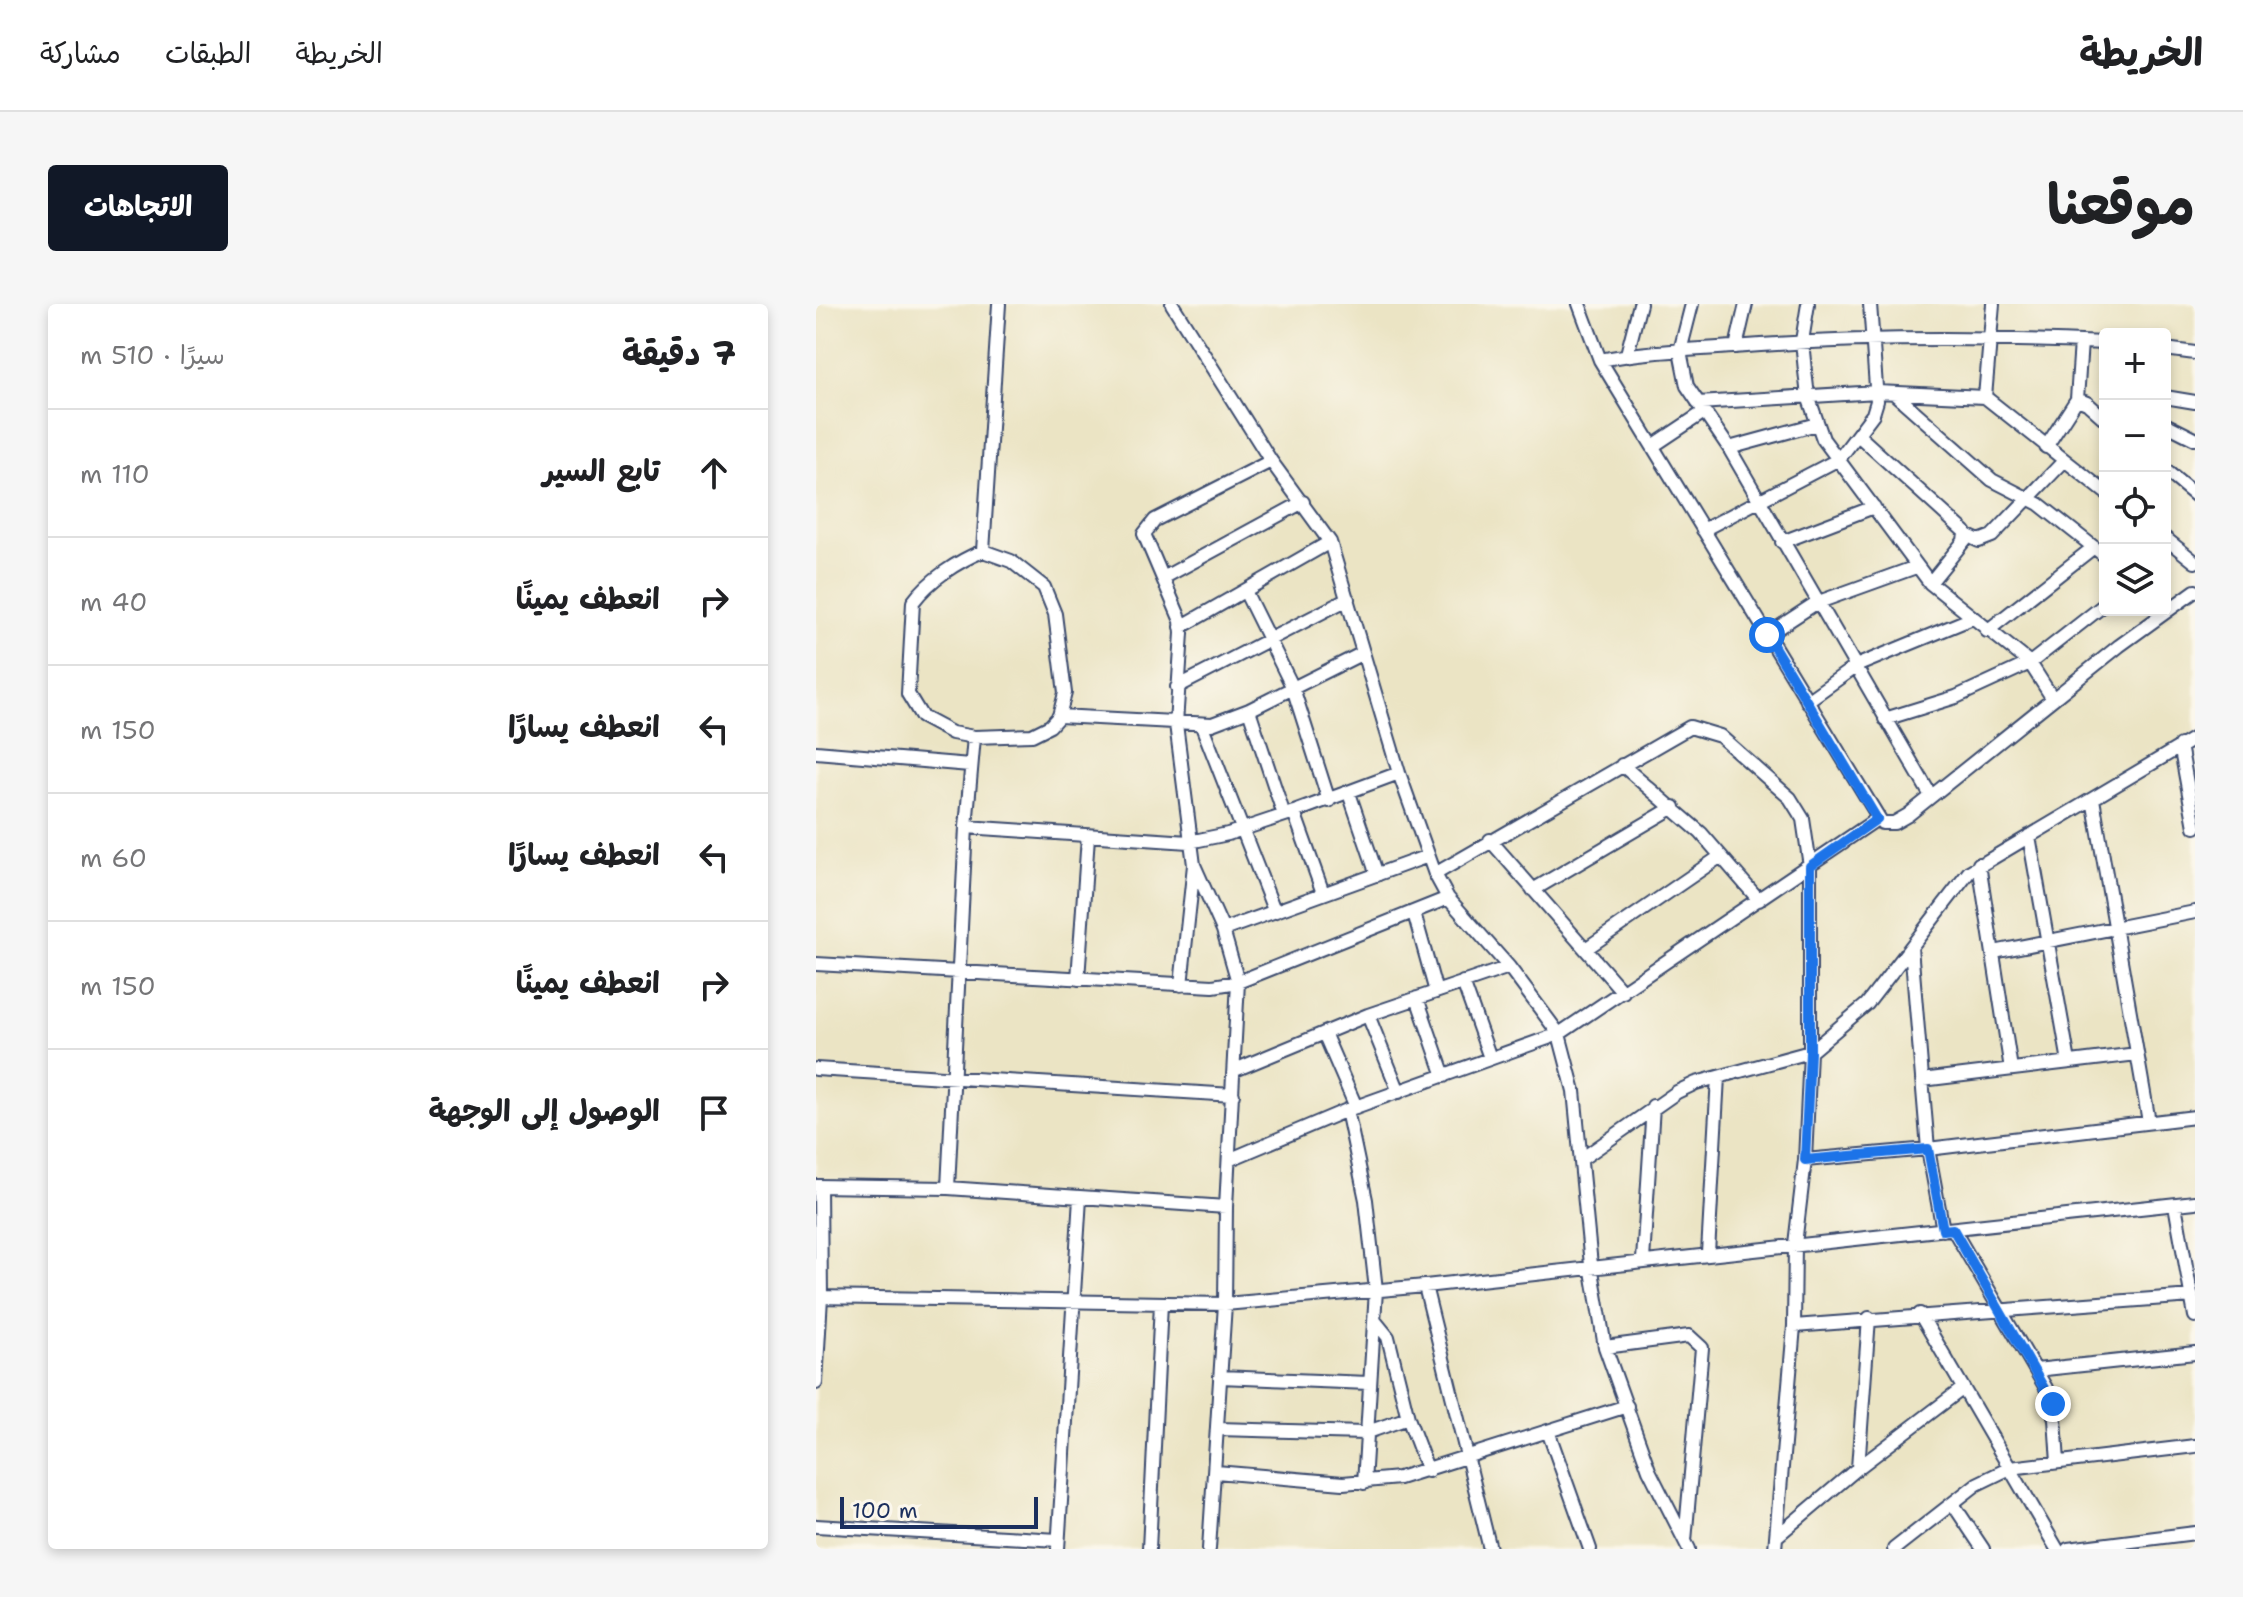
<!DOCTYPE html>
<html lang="ar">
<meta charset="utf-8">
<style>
:root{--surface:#fff;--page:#f6f6f6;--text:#202124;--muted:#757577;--line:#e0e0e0;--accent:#111827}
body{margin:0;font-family:"Shantell Sans","Playpen Sans Arabic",sans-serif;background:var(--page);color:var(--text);direction:rtl}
.controls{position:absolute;right:24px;top:24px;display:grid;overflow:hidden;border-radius:8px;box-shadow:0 4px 12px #0003}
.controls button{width:72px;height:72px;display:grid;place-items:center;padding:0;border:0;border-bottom:2px solid var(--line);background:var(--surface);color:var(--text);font:40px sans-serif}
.scale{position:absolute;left:24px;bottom:20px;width:198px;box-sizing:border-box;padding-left:8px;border:4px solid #1b2f5e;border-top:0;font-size:22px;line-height:28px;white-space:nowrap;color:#1b2f5e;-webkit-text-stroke:6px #fbf7ec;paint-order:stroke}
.stop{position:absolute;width:24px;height:24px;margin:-18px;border:6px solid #1a73e8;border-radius:50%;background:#fff}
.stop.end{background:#1a73e8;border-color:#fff;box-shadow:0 2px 8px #0008}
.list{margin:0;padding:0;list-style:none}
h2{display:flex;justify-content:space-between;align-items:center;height:104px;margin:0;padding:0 32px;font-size:34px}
h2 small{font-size:26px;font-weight:400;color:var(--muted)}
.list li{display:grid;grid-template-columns:52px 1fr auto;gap:24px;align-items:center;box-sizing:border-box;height:128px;padding:0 32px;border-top:2px solid var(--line)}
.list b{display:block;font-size:30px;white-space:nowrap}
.list em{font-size:26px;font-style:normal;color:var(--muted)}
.icon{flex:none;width:44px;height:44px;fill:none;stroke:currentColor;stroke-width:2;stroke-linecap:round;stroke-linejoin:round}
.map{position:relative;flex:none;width:1379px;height:1245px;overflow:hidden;direction:ltr;border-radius:8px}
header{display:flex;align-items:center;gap:48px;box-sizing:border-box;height:112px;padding:0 40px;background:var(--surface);border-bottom:2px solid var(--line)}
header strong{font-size:38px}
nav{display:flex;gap:44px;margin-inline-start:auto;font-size:28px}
.intro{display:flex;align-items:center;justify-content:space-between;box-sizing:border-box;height:192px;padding:0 48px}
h1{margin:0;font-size:56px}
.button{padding:20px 36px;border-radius:8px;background:var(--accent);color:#fff;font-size:28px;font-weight:700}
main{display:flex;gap:48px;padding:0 48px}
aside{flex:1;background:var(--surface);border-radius:8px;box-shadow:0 4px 12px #0003}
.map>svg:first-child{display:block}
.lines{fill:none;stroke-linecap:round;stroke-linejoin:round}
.street-casing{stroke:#3a4a6d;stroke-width:16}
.street{stroke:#fff;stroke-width:12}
.route{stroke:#1a73e8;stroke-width:10}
</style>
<header>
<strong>الخريطة</strong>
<nav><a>الخريطة</a><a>الطبقات</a><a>مشاركة</a></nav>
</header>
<div class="intro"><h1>موقعنا</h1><a class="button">الاتجاهات</a></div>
<main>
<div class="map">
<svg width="1379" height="1245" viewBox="0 0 1379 1245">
<rect width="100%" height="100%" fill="#fbf7ec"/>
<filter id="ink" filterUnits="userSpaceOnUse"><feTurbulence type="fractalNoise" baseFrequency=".0125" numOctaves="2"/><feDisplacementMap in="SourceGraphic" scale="16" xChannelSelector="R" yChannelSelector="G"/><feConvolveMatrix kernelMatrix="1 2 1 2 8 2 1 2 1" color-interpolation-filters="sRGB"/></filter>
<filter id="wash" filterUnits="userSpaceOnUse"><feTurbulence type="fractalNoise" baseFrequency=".006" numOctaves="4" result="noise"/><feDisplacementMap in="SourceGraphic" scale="32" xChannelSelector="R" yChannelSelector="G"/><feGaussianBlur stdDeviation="1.8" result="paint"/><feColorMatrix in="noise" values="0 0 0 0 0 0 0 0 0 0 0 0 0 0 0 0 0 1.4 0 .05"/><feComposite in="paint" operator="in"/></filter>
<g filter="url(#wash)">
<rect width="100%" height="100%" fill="#ebe4c4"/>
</g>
<g filter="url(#ink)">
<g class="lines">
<!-- street casing -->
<g class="street-casing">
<path id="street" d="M 356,0 L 455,157 L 514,238 L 583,469 L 619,570 L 632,594 L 693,663 L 743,730 L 758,787 L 775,961 L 789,1043 L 833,1166 L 873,1245
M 763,0 L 784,56 L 1066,519 L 1078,519 L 1092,511 L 1303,342 L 1379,287
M 876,0 L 864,47 L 871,82 L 913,144 L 1115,492
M 992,0 L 986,37 L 989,67 L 992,92 L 1007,135 L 1114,279 L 1214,359 L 1237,395
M 1265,38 L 1261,95 L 1271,99 L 1289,115
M 920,43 L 930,0
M 1349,45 L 1379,49
M 811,50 L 824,0
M 784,56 C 828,47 873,46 917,43 C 1041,33 1165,33 1289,39
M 1080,91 L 1176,176 L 1223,200 L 1289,252
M 1169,93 L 1177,0
M 1349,93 L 1379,98
M 882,99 L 1061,88 L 1169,93 L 1289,188
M 1349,120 L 1379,135
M 1042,131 L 1149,228 L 1148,237 L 1114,279
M 837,142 L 888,108
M 1230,143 L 1261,95
M 913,144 L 1001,120
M 1349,166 L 1379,191
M 887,226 L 1023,155 L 1057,110 L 1061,97 L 1054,0
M 1150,231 L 1163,237 L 1176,232 L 1247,158
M 1349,234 L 1379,258
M 966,238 L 1058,203
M 167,247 L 195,257 L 228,283 L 239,310 L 249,389 L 243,412 L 234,422 L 216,431 L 158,433 L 136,429 L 106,413 L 92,390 L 97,298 C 113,276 142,257 167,247 Z
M 167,247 L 183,0
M 347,274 L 487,198
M 429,287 L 477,384 L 513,497
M 365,323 L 514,238
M 1171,327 L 1278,243
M 951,331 L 1000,299 L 1100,263
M 361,383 L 532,295
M 991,397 L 1040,362 L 1154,315
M 433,406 L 468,511
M 243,412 L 396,420 L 433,406 L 547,349
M 1069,415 L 1140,393 L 1214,359 L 1288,301
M 386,422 L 458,606
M 1364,441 L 1379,523
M 0,448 L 154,461
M 806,461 L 885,529 L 943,596
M 533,489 L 561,571
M 1277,495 L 1333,818
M 478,508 L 507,589
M 150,523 L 373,538 L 412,530 L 478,508 L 583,469
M 1213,532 L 1253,758
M 674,536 L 807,688
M 1163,560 L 1195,765
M 378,561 L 407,626 L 422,678 L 410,903 L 409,1000 L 393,1245
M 619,570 L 874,423 L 904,432 L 974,494 L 987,515 L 994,562 L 994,748 L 989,856 L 979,940 L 978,1022 L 959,1245
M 717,586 L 858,503
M 598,609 L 620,688
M 407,626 L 612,552
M 1095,643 L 1112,845 L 1127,926
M 771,644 L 905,552
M 1178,648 L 1379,608
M 0,660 L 397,682 L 422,678 L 632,594
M 262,675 L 272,533
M 647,678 L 674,754
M 365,681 L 378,561 L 360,420 L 366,329 L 365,317 L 328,230 L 339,216 L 455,157
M 601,694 L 628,772
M 552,711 L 583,788
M 508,729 L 540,803
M 0,765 L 417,791
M 419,766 L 552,711 L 693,663
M 1106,776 L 1321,750
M 531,806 L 550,896 L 560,986 L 548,1179
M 767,854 L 861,788 L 880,779 L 994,748 L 1051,700 L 1153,568 L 1379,434
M 415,855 L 531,806 L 743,730 L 1061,515
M 989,856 L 1112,845 L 1379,813
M 0,882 L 132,884 L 410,903
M 132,884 L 150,523 L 158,433
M 1359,901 L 1379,1012
M 1137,925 L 1230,1084 L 1239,1115 L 1242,1158
M 892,949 L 902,773
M 827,956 L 837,802
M 609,982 L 674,1245
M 0,993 L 409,1000 L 609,982 L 1379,898
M 1104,1010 L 1241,1245
M 559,1017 L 572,1033 L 592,1114 L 612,1167
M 978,1022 L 1376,992
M 789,1043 L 873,1032 L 886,1044 L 869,1237
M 1220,1066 L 1379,1049
M 404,1073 L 553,1079
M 0,1079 L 5,993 L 4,882
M 402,1125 L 549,1129 L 592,1114
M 732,1127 L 774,1245
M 1042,1164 L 1053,1014
M 400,1168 L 527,1179 L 583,1174 L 811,1102
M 1137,1200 L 1167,1245
M 0,1222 L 242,1236
M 960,1233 L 1042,1164 L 1146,1085
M 242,1245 L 264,894
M 333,1245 L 345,999
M 1078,1245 L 1161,1180 L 1194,1164 L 1379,1142
M 1252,1245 L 1379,1229"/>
</g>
<!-- street -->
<use href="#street" class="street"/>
</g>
</g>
<g class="lines" filter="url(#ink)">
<!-- route -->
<path class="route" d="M 951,331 L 1061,515 L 994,562 L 994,748 L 989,856 L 1112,845 L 1127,926 L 1137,925 L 1237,1100"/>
</g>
</svg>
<div class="controls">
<button>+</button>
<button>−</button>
<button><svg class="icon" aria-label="locate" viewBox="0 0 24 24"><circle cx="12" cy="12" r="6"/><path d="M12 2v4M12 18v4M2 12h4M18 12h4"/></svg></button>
<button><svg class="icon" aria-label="layers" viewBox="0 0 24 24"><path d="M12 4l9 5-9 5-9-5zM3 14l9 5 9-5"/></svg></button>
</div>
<div class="scale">100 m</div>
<div class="stop" style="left:951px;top:331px"></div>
<div class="stop end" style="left:1237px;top:1100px"></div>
</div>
<aside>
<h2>7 دقيقة<small>سيرًا · 510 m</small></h2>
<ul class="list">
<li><svg class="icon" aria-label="ahead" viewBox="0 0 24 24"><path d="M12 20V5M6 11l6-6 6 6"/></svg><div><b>تابع السير</b></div><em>110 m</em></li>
<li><svg class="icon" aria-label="right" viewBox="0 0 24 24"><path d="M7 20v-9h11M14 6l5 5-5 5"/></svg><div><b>انعطف يمينًا</b></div><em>40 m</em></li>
<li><svg class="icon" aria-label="left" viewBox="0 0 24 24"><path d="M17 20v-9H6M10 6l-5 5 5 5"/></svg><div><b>انعطف يسارًا</b></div><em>150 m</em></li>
<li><svg class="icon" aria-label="left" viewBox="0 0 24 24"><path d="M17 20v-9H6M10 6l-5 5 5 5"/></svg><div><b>انعطف يسارًا</b></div><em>60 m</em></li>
<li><svg class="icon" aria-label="right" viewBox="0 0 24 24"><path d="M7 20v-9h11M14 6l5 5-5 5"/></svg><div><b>انعطف يمينًا</b></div><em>150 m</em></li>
<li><svg class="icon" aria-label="arrive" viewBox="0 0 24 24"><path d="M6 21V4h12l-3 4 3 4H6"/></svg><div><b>الوصول إلى الوجهة</b></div></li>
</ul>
</aside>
</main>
